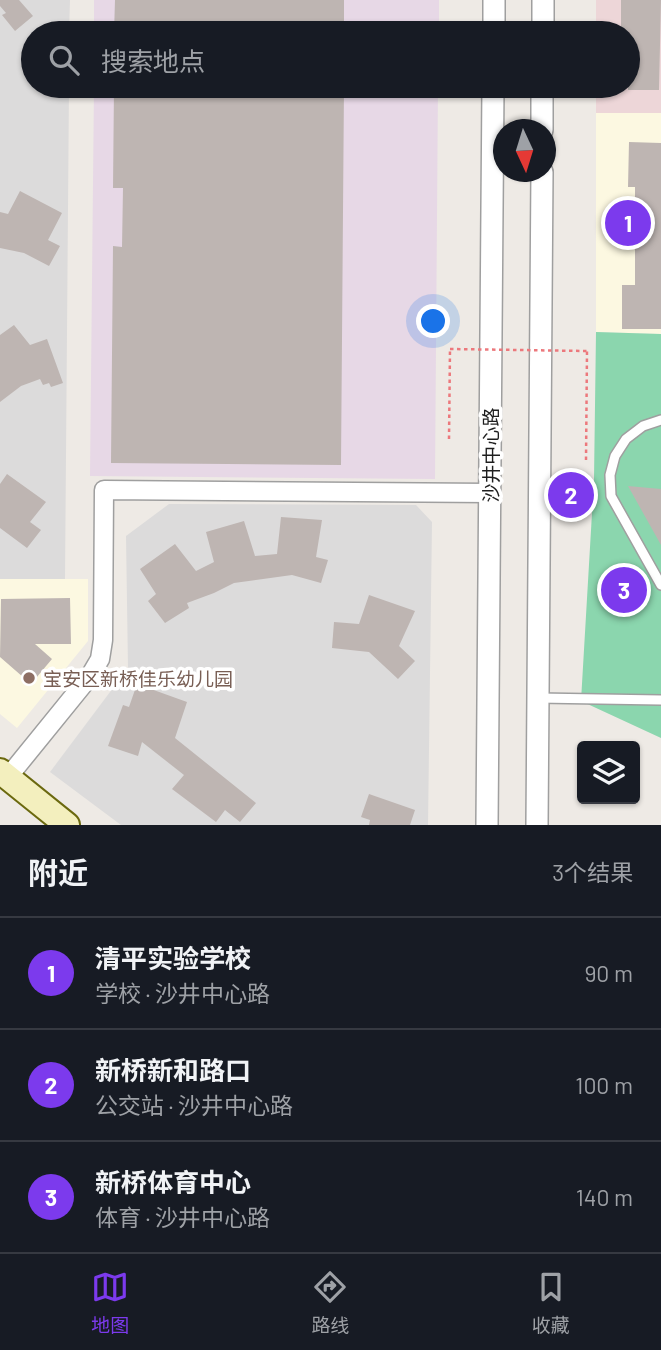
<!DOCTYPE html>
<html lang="zh">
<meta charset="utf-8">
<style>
:root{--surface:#171b24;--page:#20242c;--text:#f1f3f6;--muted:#9ea1a6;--line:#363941;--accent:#7c3aed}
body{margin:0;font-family:Barlow,"Noto Sans SC",sans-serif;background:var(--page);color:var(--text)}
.controls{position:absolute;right:21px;bottom:21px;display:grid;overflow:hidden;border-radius:7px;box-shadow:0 2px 5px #0004}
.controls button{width:63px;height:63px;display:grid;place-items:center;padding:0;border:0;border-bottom:2px solid var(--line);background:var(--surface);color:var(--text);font:35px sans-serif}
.compass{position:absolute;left:493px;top:119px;width:63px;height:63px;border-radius:50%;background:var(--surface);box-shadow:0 2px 5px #0004;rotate:176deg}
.you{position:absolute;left:434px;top:322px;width:24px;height:24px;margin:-18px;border:5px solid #fff;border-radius:50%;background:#1a73e8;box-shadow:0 0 0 10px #1a73e833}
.badge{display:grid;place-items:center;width:46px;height:46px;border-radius:50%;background:var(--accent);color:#fff;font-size:23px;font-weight:700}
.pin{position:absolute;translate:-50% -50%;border:4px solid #fff;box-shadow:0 2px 7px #0006}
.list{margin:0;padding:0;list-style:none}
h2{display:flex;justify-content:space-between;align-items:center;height:91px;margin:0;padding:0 28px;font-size:30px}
h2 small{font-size:23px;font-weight:400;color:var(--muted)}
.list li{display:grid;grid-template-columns:46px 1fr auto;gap:21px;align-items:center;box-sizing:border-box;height:112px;padding:0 28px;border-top:2px solid var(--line)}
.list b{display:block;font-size:26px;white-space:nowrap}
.list p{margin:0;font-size:23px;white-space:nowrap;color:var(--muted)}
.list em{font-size:23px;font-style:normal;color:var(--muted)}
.icon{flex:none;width:38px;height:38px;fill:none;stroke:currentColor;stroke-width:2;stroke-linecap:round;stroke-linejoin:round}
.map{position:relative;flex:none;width:661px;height:825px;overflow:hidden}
.search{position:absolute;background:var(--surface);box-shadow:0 2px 5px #0004;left:21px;right:21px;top:21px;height:77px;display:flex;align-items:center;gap:18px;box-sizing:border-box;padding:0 24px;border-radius:38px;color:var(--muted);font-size:26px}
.sheet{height:427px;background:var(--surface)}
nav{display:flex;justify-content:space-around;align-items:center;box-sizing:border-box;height:98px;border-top:2px solid var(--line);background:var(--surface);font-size:19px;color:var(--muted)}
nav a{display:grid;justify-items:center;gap:4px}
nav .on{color:var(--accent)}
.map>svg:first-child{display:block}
.residential{fill:#dcdbdb}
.commercial{fill:#edd6d8}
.industrial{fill:#e7d8e6}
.education{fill:#fcf8e1}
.pitch{fill:#8bd6ae}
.building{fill:#beb5b2}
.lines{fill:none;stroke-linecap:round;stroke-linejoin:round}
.service-casing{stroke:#9f9f9f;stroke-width:12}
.minor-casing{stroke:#9f9f9f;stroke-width:21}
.tertiary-casing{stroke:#9f9f9f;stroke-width:24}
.secondary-casing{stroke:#6b690f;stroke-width:28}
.path{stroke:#ec787c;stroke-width:2.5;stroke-dasharray:3.5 3.5;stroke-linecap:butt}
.service{stroke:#fff;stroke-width:9}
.minor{stroke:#fff;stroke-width:18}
.tertiary{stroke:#fff;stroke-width:21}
.secondary{stroke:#f3efbe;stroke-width:24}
.path-bridge{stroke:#ec787c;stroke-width:2.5;stroke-dasharray:3.5 3.5;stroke-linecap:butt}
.education-dot{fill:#8d6e63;stroke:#fff;stroke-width:2.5}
.labels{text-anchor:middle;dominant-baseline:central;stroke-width:7;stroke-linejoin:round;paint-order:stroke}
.street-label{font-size:19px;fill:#1e1e1e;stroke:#fff}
.education-label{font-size:19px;fill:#785e54;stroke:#fff;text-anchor:start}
</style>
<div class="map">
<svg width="661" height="825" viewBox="0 0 661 825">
<rect width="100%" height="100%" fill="#eeeae5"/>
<!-- residential -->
<path class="residential" d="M 0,0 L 70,0 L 69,33 L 33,33 L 33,86 L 69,86 L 65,579 L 0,579 Z
M 169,504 L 416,505 L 432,522 L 428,825 L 121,825 L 50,772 L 128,668 L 126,536 Z"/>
<!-- commercial -->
<path class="commercial" d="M 596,0 L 661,0 L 661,113 L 596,113 L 596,86 L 628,86 L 628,33 L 596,33 Z"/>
<!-- industrial -->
<path class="industrial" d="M 94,0 L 439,0 L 439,33 L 94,33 Z
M 94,86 L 438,86 L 435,479 L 90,476 Z"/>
<!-- education -->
<path class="education" d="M 596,113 L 661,113 L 661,334 L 596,332 Z
M 0,579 L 88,579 L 88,641 L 17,728 L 0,714 Z"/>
<!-- pitch -->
<path class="pitch" d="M 596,332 L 661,334 L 661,738 L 581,701 L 594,479 Z"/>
<!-- building -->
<path class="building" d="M 0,0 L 19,0 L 33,16 L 15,31 L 2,15 L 6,13 L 0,6 Z
M 115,0 L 344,0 L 344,33 L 114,33 Z
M 621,0 L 661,0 L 659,90 L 628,90 L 628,33 L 621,33 Z
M 114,86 L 344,86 L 341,465 L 111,463 L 113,246 L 122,247 L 123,188 L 113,188 Z
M 629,142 L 661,143 L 661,329 L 622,329 L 622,285 L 635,285 L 635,187 L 628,187 Z
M 20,191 L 62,213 L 48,240 L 60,246 L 49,266 L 24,253 L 0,248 L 0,212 L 8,214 Z
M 14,325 L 30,345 L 47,339 L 63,383 L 51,387 L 49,383 L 43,385 L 40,379 L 21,386 L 0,402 L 0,335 Z
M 7,474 L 46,502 L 30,522 L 41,530 L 27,548 L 0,528 L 0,484 Z
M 628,486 L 661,489 L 661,545 Z
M 281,517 L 322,520 L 316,557 L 328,560 L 321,583 L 292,575 L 234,583 L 214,593 L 187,603 L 189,608 L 165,623 L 148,601 L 156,594 L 140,569 L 175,544 L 196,571 L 214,562 L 206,532 L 244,521 L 255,556 L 277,554 Z
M 369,595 L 415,611 L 399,646 L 415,661 L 398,679 L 369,652 L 332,648 L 334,622 L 359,624 Z
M 70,598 L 71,644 L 35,644 L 52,659 L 31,684 L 0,657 L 1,599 Z
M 137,684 L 187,702 L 175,738 L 256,803 L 240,822 L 225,810 L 216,822 L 172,789 L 184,775 L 142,742 L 138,756 L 108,746 L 123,705 L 129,707 Z
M 369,794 L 415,810 L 410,825 L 369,825 L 370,820 L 361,817 Z"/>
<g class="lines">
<!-- service casing -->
<g class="service-casing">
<path id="service" d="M 661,420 L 643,426 L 626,439 L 615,456 L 610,475 L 611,496 L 661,585
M 538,698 L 661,700"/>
</g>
<!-- minor casing -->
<g class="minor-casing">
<path id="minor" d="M 8,777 L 90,676 L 100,659 L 103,640 L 104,490 L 490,493"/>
</g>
<!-- tertiary casing -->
<g class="tertiary-casing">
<path id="tertiary" d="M 494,33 L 494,0
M 543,33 L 543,0
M 542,130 L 542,86
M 487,825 L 493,86
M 537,825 L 542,172"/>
</g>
<!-- secondary casing -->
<g class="secondary-casing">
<path id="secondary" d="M 0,771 L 67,825"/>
</g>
<!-- path -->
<path class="path" d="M 449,439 L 450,349
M 586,460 L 587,351"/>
<!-- service -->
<use href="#service" class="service"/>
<!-- minor -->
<use href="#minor" class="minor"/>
<!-- tertiary -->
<use href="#tertiary" class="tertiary"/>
<!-- secondary -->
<use href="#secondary" class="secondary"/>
<!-- path-bridge -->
<path class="path-bridge" d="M 450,349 L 587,351"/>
</g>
<!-- markers -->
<circle class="education-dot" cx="29" cy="678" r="7"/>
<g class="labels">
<!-- street labels -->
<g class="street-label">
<text transform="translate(490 455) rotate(-90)">沙井中心路</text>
</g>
<!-- education labels -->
<g class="education-label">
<text x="43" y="678">宝安区新桥佳乐幼儿园</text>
</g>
</g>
</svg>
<div class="controls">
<button><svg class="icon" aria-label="layers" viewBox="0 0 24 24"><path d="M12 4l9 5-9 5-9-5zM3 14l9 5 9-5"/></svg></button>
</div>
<svg class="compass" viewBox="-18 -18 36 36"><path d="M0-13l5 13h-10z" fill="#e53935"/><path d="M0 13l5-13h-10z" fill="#9ea1a6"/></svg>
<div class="you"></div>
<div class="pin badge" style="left:628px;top:223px">1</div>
<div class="pin badge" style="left:571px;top:495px">2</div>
<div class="pin badge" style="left:624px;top:590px">3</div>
<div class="search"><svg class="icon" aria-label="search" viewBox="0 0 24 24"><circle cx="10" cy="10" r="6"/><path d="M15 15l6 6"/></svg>搜索地点</div>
</div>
<section class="sheet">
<h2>附近<small>3个结果</small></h2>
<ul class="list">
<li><span class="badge">1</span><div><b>清平实验学校</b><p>学校 · 沙井中心路</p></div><em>90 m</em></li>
<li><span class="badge">2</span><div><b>新桥新和路口</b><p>公交站 · 沙井中心路</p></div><em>100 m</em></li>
<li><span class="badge">3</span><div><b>新桥体育中心</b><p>体育 · 沙井中心路</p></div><em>140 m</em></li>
</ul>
</section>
<nav>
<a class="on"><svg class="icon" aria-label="map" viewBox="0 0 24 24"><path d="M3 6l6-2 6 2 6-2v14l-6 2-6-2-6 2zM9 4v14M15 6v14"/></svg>地图</a>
<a><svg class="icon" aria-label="directions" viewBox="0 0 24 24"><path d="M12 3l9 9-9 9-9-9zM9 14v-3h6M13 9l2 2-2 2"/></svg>路线</a>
<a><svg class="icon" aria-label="saved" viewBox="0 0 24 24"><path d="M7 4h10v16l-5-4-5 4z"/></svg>收藏</a>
</nav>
